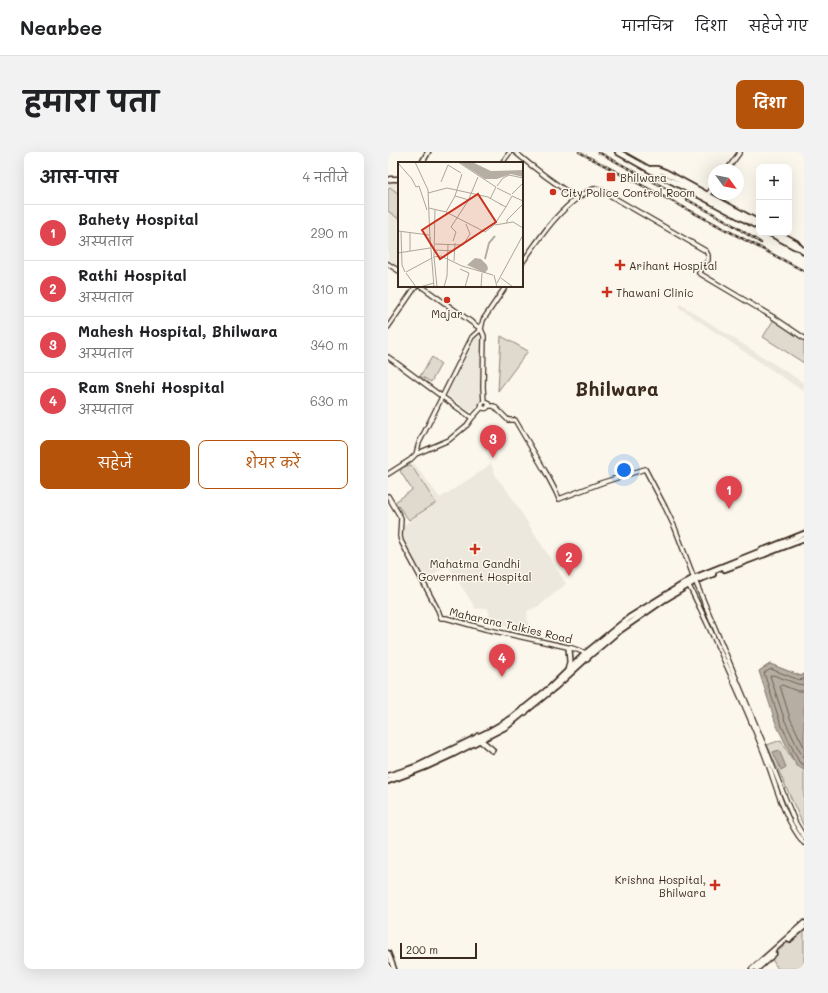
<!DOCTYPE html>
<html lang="hi">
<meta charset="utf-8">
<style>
:root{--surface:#fff;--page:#f2f2f2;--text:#202124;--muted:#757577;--line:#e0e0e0;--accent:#b45309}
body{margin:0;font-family:Mali,"Playpen Sans Deva",sans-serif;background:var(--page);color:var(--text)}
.controls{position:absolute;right:12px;top:12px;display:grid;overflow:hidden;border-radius:8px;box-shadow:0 4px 16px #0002}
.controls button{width:36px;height:36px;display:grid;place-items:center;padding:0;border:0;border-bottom:1px solid var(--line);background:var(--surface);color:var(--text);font:20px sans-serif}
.compass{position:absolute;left:320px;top:12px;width:36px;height:36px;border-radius:50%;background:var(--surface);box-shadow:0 4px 16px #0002;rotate:123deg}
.scale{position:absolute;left:12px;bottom:10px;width:77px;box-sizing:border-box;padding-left:4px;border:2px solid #3b2a1e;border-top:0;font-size:11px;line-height:14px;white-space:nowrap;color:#3b2a1e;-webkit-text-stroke:3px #fbf7ec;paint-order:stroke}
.you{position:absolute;left:236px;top:318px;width:14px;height:14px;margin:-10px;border:3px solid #fff;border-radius:50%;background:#1a73e8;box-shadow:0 0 0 6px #1a73e833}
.badge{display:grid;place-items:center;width:26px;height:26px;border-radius:50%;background:var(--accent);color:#fff;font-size:13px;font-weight:700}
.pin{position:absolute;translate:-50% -33px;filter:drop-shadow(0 1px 2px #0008)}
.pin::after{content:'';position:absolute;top:21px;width:14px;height:12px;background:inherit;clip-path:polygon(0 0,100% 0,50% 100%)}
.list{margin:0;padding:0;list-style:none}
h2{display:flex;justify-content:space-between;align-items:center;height:52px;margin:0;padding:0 16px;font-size:17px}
h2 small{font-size:13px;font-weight:400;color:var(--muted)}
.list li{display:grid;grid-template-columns:26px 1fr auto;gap:12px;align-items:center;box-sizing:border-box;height:56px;padding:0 16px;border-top:1px solid var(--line)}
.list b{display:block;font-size:15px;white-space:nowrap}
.list p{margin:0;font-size:13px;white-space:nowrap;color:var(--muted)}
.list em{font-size:13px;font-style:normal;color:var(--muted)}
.actions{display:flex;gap:8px;padding:12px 16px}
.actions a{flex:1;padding:9px 0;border:1px solid var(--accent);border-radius:8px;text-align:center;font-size:14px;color:var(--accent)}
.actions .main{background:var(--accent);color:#fff}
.map{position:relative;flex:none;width:416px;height:817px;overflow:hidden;border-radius:8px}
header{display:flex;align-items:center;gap:24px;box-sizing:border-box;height:56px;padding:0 20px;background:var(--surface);border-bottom:1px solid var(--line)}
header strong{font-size:19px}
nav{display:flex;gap:22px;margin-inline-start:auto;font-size:14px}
.intro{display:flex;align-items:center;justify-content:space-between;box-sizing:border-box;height:96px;padding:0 24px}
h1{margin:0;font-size:28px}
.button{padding:10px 18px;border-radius:8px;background:var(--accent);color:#fff;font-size:14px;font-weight:700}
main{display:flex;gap:24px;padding:0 24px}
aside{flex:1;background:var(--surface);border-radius:8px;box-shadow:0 4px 16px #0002}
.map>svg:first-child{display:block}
.built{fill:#ede8dd}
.green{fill:#dfd9ce;stroke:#8d8276}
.water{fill:#b6aea2;stroke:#85796d}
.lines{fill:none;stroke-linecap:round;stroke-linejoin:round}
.shore{stroke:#6c5f53;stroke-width:1}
.tertiary-casing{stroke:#3b2a1e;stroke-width:6}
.secondary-casing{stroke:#3b2a1e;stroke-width:7}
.primary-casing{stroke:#3b2a1e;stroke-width:8}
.trunk-casing{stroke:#3b2a1e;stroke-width:8}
.tertiary{stroke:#fbf7ec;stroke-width:3.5}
.secondary{stroke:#fbf7ec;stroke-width:4}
.primary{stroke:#fbf7ec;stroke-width:4.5}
.trunk{stroke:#fbf7ec;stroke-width:5}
.rail-casing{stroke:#3b2a1e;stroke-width:2.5}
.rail{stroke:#fbf7ec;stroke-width:1;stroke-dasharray:3;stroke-linecap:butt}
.poi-dot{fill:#c8321e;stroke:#fbf7ec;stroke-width:1.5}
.labels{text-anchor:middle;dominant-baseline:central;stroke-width:3;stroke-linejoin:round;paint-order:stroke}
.poi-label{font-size:11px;fill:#3b2a1e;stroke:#fbf7ec;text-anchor:start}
.street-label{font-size:11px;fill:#3b2a1e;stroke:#fbf7ec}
.town-label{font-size:19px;font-weight:bold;fill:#3b2a1e;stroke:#fbf7ec}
.inset-river{fill:none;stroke:#b6aea2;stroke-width:2}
.inset-road{fill:none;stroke:#aea59a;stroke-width:1}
.view{fill:#c8321e;fill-opacity:0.15;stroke:#c8321e;stroke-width:2}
.inset-edge{fill:none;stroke:#3b2a1e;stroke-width:2}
</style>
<header>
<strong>Nearbee</strong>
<nav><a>मानचित्र</a><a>दिशा</a><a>सहेजे गए</a></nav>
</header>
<div class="intro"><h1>हमारा पता</h1><a class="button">दिशा</a></div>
<main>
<aside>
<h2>आस-पास<small>4 नतीजे</small></h2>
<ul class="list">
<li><span class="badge" style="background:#e0444e">1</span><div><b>Bahety Hospital</b><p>अस्पताल</p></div><em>290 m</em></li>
<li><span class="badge" style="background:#e0444e">2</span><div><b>Rathi Hospital</b><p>अस्पताल</p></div><em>310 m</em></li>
<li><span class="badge" style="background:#e0444e">3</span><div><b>Mahesh Hospital, Bhilwara</b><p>अस्पताल</p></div><em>340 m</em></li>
<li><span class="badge" style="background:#e0444e">4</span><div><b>Ram Snehi Hospital</b><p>अस्पताल</p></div><em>630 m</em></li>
</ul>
<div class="actions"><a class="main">सहेजें</a><a>शेयर करें</a></div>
</aside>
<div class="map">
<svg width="416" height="817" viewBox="0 0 416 817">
<rect width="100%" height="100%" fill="#fbf7ec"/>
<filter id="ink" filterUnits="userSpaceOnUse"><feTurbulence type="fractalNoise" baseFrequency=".025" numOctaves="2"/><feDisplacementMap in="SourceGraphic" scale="8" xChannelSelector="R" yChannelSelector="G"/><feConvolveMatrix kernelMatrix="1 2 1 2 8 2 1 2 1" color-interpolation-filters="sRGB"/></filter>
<g filter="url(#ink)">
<!-- built -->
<path class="built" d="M 11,29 L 11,116 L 0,109 L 0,32 L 2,30 Z
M 292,152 L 416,231 L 416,238 L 415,239 L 290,155 Z
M 88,185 L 93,186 L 93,248 L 92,253 L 82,260 L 59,243 Z
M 26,311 L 52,346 L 92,320 L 103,311 L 108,325 L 119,338 L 174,425 L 178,432 L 151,454 L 139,459 L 141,479 L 96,471 L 102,462 L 99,456 L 88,457 L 63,418 L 59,414 L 37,428 L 16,391 L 14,385 L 13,379 L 16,373 L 49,351 L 24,313 Z"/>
<!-- green -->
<path class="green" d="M 2,35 L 11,42 L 11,67 L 0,59 L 0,38 Z
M 386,167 L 416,186 L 416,211 L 375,185 Z
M 113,184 L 140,199 L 110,239 Z
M 44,205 L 53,212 L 43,230 L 32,224 Z
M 23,313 L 48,351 L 21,368 L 7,350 L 24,338 L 12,319 L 15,315 Z
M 382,512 L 413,524 L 416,522 L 416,675 L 379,593 L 393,588 L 405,609 L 371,519 Z
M 416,775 L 416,817 L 390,817 L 383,806 Z"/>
<!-- water -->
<path class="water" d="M 382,512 L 413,524 L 416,522 L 416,618 L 408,613 L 388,572 L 371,519 Z
M 391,598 L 398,615 L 393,618 L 385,600 Z"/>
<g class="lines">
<!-- shore -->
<path class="shore" d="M 416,527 L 411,528 L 383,517 L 376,521 L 392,570 L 411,610 L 416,613
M 416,533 L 410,532 L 385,523 L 382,524 L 397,569 L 410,596 L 416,607
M 416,539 L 409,539 L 394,533 L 392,534 L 402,566 L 416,595"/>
<!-- tertiary casing -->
<g class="tertiary-casing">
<path id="tertiary" d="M 127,0 C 147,17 167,32 189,46
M 114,11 L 122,0
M 339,18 L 352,0
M 318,45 L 326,34
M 134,111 C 152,86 168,60 194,43 C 200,39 204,36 211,37 L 318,99 L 320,103 L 320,108 L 311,121 L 385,165 L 416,186
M 0,112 L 11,119
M 33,134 L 93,177
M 0,175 L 28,134
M 0,205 C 28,225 55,246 84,266
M93.5 253a3.5 3.5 0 1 1 7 0a3.5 3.5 0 1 1-7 0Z
M 96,250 L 95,235 L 96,184 L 93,177 L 95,168 L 118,134
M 100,254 L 106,254 L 120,268 L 127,268 L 157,319 L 168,340 L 171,347 L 213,331 L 257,317 L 277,355 L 287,376 L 306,426 L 379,600 L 400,653 L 407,670 L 416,685
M 28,302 L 31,291 L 84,185 L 93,177
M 0,322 L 22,308 L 28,302 L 61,288 L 79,273 L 84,266 L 94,255
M 0,344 L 13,366 L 12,384 L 13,389 L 35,430 L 50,458 L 53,466 L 58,466 L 97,477 L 184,496 L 198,501
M 300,432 C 309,449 317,467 325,484 C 342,521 359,558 374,596 C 387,628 394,665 416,691"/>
</g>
<!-- secondary casing -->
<g class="secondary-casing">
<path id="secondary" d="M 34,11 L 40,0
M 0,28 L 3,27 L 11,27
M 401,788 L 416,775
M 0,801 L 6,817
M 364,817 L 416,771
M 369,817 L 386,802"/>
</g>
<!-- primary casing -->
<g class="primary-casing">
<path id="primary" d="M 230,0 L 264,19 L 317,46 L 371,75
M 263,17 L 269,17 L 277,20 L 371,71
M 382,81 L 406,94 L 412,96 L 416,99
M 390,81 L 408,91 L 412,96
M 337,417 L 416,387
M 0,624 L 19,618 L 30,614 L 102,579 L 123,567 L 163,535 L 198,501 L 241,466 L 299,430 L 306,426 L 416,382
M 0,629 L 19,622 L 37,615 L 65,602 L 119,574 L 167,535 L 202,503 L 228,481 L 277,447 L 307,429 L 325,422"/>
</g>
<!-- trunk casing -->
<g class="trunk-casing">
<path id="trunk" d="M 375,398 L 376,402
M 180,519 L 182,510 L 181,496
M 135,557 L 137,560
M 90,584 L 92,588 L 104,598"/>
</g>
<!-- tertiary -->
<use href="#tertiary" class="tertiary"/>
<!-- secondary -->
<use href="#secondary" class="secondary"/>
<!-- primary -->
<use href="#primary" class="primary"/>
<!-- trunk -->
<use href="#trunk" class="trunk"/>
<!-- rail casing -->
<g class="rail-casing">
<path id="rail" d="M 191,0 L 416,119
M 210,0 L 337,68 L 373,91"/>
</g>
<!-- rail -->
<use href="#rail" class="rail"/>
</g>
</g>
<!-- markers -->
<g class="poi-dot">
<rect x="218" y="20" width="10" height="10" rx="2"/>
<circle cx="165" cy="40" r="4"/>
<path d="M230 107h4v4h4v4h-4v4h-4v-4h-4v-4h4z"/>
<path d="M217 134h4v4h4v4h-4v4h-4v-4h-4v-4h4z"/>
<circle cx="59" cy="148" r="4"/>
<path d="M85 391h4v4h4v4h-4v4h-4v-4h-4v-4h4z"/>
<path d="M325 727h4v4h4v4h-4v4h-4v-4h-4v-4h4z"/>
</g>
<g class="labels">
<!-- poi labels -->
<g class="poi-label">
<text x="232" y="25">Bhilwara</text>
<text x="173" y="40">City Police Control Room</text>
<text x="241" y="113">Arihant Hospital</text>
<text x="228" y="140">Thawani Clinic</text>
<text x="59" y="161" text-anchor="middle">Majar</text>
<text x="87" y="411" text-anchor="middle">Mahatma Gandhi<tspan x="87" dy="13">Government Hospital</tspan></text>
<text x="318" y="727" text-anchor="end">Krishna Hospital,<tspan x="318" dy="13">Bhilwara</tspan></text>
</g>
<!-- street labels -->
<g class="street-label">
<text transform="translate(123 473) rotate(13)">Maharana Talkies Road</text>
</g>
<!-- town labels -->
<g class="town-label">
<text x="229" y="236">Bhilwara</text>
</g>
</g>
<!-- overview -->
<g transform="translate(10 10)">
<rect width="125" height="125" fill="#fbf7ec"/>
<path d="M 61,0 L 74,0 L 93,9 L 125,8 L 125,15 L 113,12 L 99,17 L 87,17 ZM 77,96 L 83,97 L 89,103 L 90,107 L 87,111 L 69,103 Z" fill="#b6aea2"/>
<path class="inset-river" d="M 87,97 L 91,81 L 97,74"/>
<path class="inset-road" d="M 17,0 L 30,28 L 32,78M 60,0 L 98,25M 0,1 L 14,17 L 18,25 L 21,24 L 29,48M 64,12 L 57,34 L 71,38M 43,20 L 50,3 L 63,11M 99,24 L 105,16 L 111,13 L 125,16M 99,26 L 113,33M 30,31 L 49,26 L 90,35 L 104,43M 114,32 L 125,21M 114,34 L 125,39M 92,37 L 98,25M 108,45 L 114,34M 31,46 L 48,50 L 87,70 L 96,63M 48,50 L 57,34M 109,61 L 109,58 L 125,42M 96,63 L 108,45 L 102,42M 97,63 L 115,60 L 125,66M 0,69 L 31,73M 3,70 L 4,103 L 7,110M 32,75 L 36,125M 55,79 L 58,70 L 53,65 L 70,39 L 80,15M 37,82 L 65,83 L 72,72 L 68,62M 37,88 L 56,89M 12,89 L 12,71M 0,91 L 32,86M 36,94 L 37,47M 35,95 L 43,94 L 64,104 L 95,113M 36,95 L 39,125M 56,99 L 57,81M 62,107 L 71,111 L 67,125M 8,110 L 34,96M 8,111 L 18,125M 96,113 L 99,125M 103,116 L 115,125M 99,121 L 125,73M 22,125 L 36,121M 46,125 L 49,114 L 50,82M 83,125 L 84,111"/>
<path class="view" d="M 80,32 L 98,60 L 42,97 L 24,68 Z"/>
<rect width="125" height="125" class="inset-edge"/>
</g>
</svg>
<div class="controls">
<button>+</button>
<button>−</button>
</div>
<svg class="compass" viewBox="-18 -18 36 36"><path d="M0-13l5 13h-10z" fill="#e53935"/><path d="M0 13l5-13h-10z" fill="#757577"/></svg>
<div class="scale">200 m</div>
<div class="you"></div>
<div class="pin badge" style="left:341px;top:357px;background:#e0444e">1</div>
<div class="pin badge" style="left:181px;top:424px;background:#e0444e">2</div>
<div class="pin badge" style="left:105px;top:306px;background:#e0444e">3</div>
<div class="pin badge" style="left:114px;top:525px;background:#e0444e">4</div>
</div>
</main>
